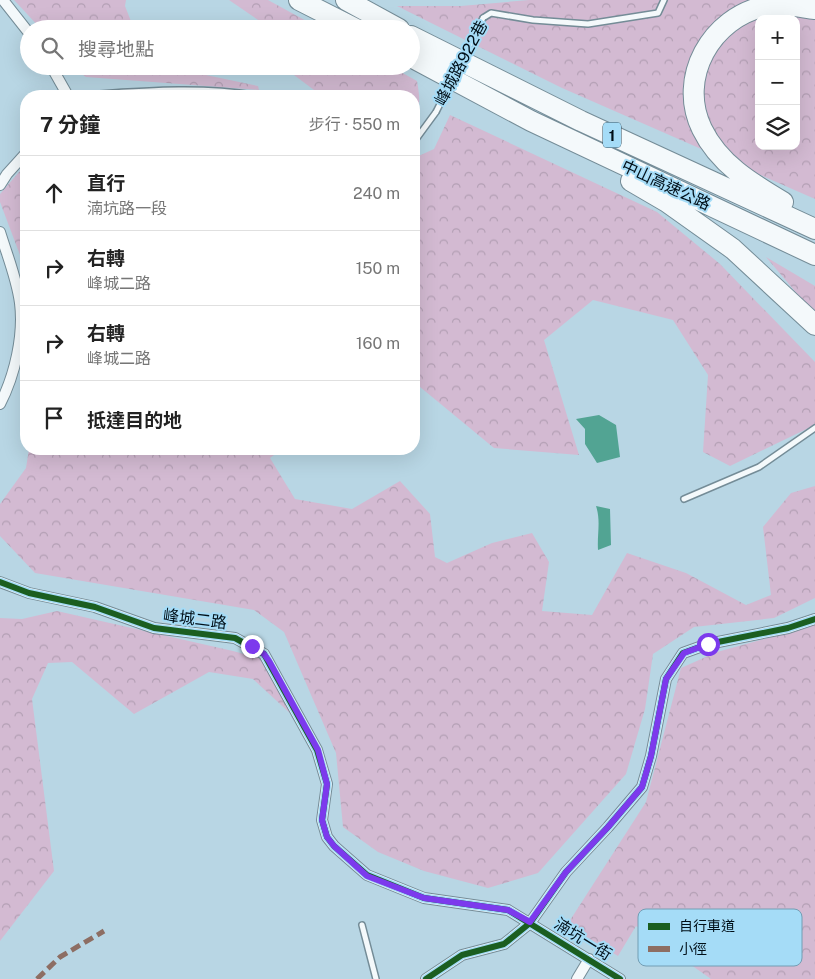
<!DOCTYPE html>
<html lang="zh-TW">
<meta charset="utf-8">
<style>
:root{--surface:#fff;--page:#f2f2f2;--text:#222;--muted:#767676;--line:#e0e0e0}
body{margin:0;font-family:"Public Sans","Noto Sans TC",sans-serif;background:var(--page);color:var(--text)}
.controls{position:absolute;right:15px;top:15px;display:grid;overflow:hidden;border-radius:10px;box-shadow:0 5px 20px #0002}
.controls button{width:45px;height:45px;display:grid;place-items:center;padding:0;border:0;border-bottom:1px solid var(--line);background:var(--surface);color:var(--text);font:25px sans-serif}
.stop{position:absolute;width:15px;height:15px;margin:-11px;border:4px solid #7c3aed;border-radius:50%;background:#fff}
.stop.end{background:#7c3aed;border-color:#fff;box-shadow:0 1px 5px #0008}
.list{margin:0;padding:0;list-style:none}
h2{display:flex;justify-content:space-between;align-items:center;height:65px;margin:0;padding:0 20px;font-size:21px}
h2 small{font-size:16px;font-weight:400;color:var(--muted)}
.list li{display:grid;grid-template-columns:32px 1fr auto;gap:15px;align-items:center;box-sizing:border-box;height:75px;padding:0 20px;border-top:1px solid var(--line)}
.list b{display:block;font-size:19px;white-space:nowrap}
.list p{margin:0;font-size:16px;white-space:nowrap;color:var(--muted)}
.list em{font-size:16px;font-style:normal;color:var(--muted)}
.icon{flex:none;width:28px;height:28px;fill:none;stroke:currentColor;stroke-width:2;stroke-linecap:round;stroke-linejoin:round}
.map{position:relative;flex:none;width:815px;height:979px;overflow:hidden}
.search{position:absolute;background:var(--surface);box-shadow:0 5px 20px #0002;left:20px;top:20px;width:400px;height:55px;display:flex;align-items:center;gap:12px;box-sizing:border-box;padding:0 18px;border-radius:28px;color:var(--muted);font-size:19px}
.panel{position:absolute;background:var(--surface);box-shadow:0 5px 20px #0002;left:20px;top:90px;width:400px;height:365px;border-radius:20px}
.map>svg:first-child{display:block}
.forest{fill:url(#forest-crowns);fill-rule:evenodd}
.water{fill:#52a493}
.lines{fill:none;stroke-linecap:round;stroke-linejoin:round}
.service-casing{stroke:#748c97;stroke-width:8}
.minor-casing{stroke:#748c97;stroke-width:12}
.motorway-casing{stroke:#748c97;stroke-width:22}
.service{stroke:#f4f9fb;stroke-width:5}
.minor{stroke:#f4f9fb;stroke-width:10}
.motorway{stroke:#f4f9fb;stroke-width:20}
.service-bridge-casing{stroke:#748c97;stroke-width:8;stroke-linecap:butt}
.service-bridge{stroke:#f4f9fb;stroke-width:5}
.quiet{stroke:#8d6e63;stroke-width:5;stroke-dasharray:10 5;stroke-linecap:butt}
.cycleway-casing{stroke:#a5dcf7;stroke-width:9}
.cycleway{stroke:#1b5e20;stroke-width:6}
.route{stroke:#7c3aed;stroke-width:6}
.labels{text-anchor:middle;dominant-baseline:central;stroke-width:4;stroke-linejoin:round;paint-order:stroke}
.shield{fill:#a5dcf7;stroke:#324c5b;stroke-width:1}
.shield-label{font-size:15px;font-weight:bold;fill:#000f18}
.street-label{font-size:16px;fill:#000f18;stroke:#a5dcf7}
.key{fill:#a5dcf7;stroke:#739eb4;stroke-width:1}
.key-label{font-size:14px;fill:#000f18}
</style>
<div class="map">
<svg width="815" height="979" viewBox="0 0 815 979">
<defs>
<pattern id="forest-crowns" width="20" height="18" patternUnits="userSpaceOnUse" patternTransform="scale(1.25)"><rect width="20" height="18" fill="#d3bad2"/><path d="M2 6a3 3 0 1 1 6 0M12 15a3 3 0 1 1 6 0" fill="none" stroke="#b39fb4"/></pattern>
</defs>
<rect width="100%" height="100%" fill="#b8d6e4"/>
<!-- forest -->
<path class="forest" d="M 14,0 L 126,0 L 125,6 L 134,29 L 41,29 Z
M 229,0 L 268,0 L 321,29 L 264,29 L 261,22 Z
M 529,0 L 815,0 L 815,199 L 562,88 L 397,6 L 461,6 ZM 759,19 L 796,19 L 796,146 L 759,146 Z
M 70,66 L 163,66 L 258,86 L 259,90 L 86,77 Z
M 282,66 L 390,66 L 417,81 C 419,93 422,107 414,117 L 414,96 L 322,96 Z
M 450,115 L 657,212 L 720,264 L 815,362 L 815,425 L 730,466 L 703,452 L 708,375 L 673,320 L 593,300 L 544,340 L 579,455 L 494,448 L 414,382 L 414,158 L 434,149 Z
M 26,164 L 26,271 L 0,202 L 0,194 Z
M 766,257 L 815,286 L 815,315 Z
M 29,449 L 282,449 L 270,458 L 295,499 L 352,509 L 400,481 L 430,514 L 435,557 L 447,563 L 492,543 L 532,533 L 549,562 L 542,611 L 592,615 L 627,553 L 686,573 L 746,605 L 771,595 L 763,527 L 791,493 L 815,486 L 815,598 L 774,618 L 694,627 L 653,654 L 645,709 L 626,774 L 538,873 L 488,888 L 424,871 L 378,852 L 343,827 L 336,753 L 284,632 L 254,610 L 35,573 L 0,536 L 0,504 L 26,468 Z
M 57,611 L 233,651 L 266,660 L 292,715 L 253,679 L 209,672 L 134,714 L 72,662 L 48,663 L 32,699 L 54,871 L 0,941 L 0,618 L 22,619 Z
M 815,625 L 815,979 L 711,979 L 636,926 L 618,956 L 567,925 L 646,802 L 681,668 L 717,652 Z"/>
<!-- water -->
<path class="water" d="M 599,415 L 616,425 L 620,457 L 597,463 L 585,444 L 585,429 L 576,419 Z
M 596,506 L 610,509 L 611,545 L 598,550 C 597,534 601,521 596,506 Z"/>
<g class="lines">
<!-- service casing -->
<g class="service-casing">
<path id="service" d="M 483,18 L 491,13 L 533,20 L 588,24 L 658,13 L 664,0
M 69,96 C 133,92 197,85 260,96
M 414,142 L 436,112
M 684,499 L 759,467 L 815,428
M 362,925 L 376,979"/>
</g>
<!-- minor casing -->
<g class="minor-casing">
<path id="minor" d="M 3,0 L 29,33
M 51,66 L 68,96
M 0,185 L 7,174 L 26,153
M 0,232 C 7,255 17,279 20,303 C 24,335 15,375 0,404
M 0,582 L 29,593 L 95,607 L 154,628 L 235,638 L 264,654 L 317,750 L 327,784 L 322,820 L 327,837 L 334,846 L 367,875 L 424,898 L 508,910 L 620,979
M 426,979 L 462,955 L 504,944 L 530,923 L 566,872 L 608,827 L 642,787 L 651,756 L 666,679 L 683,653 L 708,644 L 788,628 L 815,619
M 577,979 L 589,959"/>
</g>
<!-- motorway casing -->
<g class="motorway-casing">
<path id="motorway" d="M 299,0 L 356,29
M 346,0 L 399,29
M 411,36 L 581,121 L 815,229
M 411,57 L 531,121 L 815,255
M 631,181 L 667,202 L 733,249 L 815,325
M 783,202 C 751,183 719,164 702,129 C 677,78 711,17 766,6 C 782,3 799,7 815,9"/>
</g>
<!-- service -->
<use href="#service" class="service"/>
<!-- minor -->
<use href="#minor" class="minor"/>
<!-- motorway -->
<use href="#motorway" class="motorway"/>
<!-- service-bridge casing -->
<g class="service-bridge-casing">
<path id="service-bridge" d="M 436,112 L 483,18"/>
</g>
<!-- service-bridge -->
<use href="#service-bridge" class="service-bridge"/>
<!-- quiet -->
<path class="quiet" d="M 37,979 L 60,957 L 104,931"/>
<!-- cycleway casing -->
<g class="cycleway-casing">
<path id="cycleway" d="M 0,582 L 29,593 L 95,607 L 154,628 L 235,638 L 264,654 L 317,750 L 327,784 L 322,820 L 327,837 L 334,846 L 367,875 L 424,898 L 508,910 L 620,979
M 426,979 L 462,955 L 504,944 L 530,923 L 566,872 L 608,827 L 642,787 L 651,756 L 666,679 L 683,653 L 708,644 L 788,628 L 815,619"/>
</g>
<!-- cycleway -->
<use href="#cycleway" class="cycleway"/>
</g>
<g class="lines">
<!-- route -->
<path class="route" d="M 252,646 L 264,654 L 269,661 L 318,750 L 327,784 L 322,820 L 327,837 L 334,846 L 367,876 L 424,898 L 508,910 L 530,922 L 566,872 L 608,827 L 642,787 L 651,756 L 666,679 L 684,653 L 708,644"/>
</g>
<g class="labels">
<!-- shield labels -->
<rect class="shield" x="603" y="122.5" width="18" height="25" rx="4"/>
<g class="shield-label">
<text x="612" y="135">1</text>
</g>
<!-- street labels -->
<g class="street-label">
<text transform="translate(461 63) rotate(-62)">峰城路922巷</text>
<text transform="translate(666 185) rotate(25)">中山高速公路</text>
<text transform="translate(195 619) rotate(7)">峰城二路</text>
<text transform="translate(583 939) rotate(32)">湳坑一街</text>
</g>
</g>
<!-- legend -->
<rect x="638" y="909" width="164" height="57" rx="8" class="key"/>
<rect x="648" y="923" width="22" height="7" fill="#1b5e20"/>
<rect x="648" y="946" width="22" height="6" fill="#8d6e63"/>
<g class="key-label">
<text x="679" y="931">自行車道</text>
<text x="679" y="954">小徑</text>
</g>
</svg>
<div class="controls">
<button>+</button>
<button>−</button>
<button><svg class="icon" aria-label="layers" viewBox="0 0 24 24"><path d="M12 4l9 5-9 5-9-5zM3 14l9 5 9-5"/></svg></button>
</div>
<div class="stop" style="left:708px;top:644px"></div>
<div class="stop end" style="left:252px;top:646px"></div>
<div class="search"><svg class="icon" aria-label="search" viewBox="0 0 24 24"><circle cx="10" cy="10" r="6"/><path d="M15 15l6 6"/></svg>搜尋地點</div>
<section class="panel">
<h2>7 分鐘<small>步行 · 550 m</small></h2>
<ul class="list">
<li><svg class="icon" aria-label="ahead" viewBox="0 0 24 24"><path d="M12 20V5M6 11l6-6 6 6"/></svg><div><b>直行</b><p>湳坑路一段</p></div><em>240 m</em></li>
<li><svg class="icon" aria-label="right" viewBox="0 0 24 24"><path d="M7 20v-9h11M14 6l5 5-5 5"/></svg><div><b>右轉</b><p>峰城二路</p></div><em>150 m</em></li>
<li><svg class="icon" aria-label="right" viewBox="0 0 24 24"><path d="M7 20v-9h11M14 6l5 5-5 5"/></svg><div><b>右轉</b><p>峰城二路</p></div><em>160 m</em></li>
<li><svg class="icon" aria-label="arrive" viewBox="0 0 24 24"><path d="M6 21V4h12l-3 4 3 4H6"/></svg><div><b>抵達目的地</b></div></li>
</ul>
</section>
</div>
